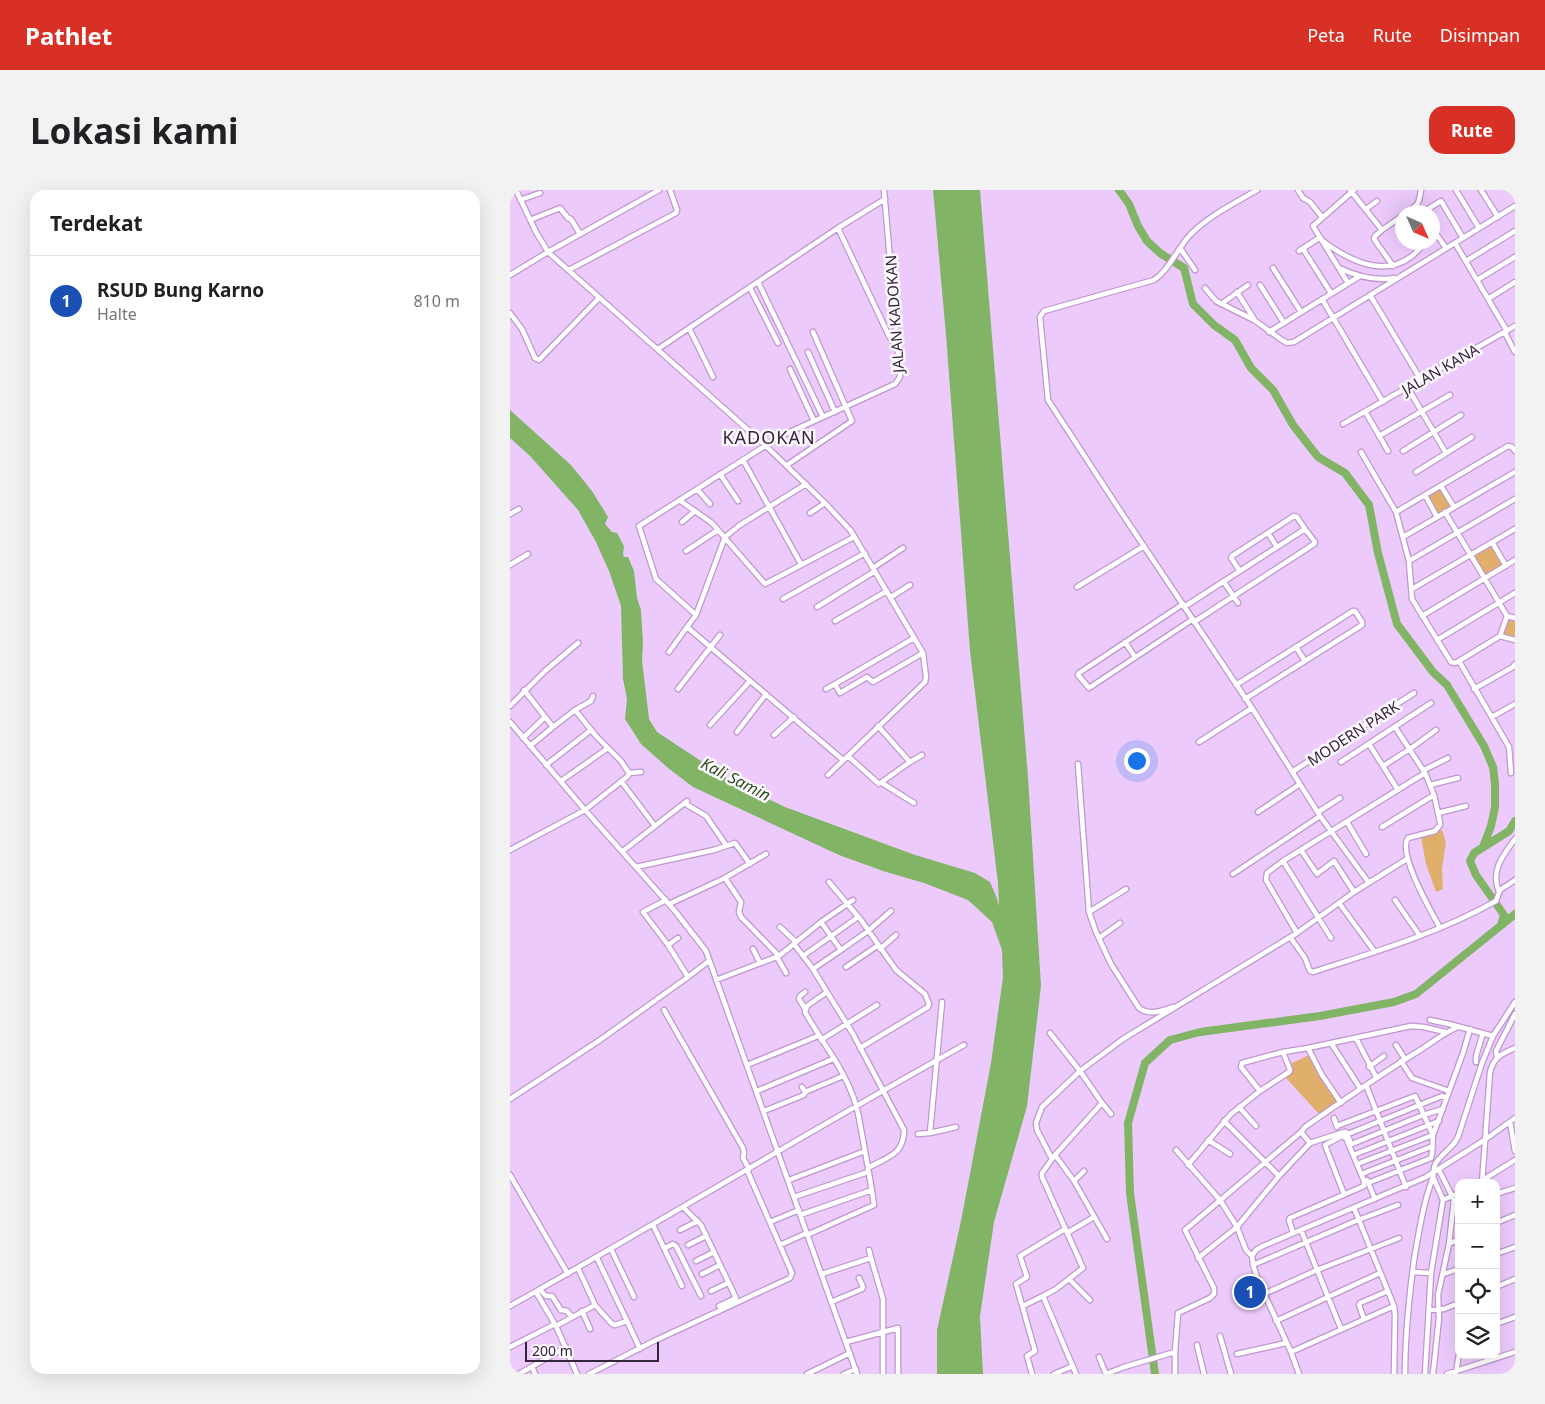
<!DOCTYPE html>
<html lang="id">
<meta charset="utf-8">
<style>
:root{--surface:#fff;--page:#f2f2f2;--text:#202124;--muted:#757577;--line:#e0e0e0;--accent:#d93025}
body{margin:0;font-family:"Noto Sans",sans-serif;background:var(--page);color:var(--text)}
.controls{position:absolute;right:15px;bottom:15px;display:grid;overflow:hidden;border-radius:10px;box-shadow:0 5px 20px #0002}
.controls button{width:45px;height:45px;display:grid;place-items:center;padding:0;border:0;border-bottom:1px solid var(--line);background:var(--surface);color:var(--text);font:25px sans-serif}
.compass{position:absolute;left:885px;top:15px;width:45px;height:45px;border-radius:50%;background:var(--surface);box-shadow:0 5px 20px #0002;rotate:135deg}
.scale{position:absolute;left:15px;bottom:12px;width:134px;box-sizing:border-box;padding-left:5px;border:2px solid #35253c;border-top:0;font-size:14px;line-height:18px;white-space:nowrap;color:#35253c;-webkit-text-stroke:4px #fdf9ff;paint-order:stroke}
.you{position:absolute;left:626px;top:570px;width:18px;height:18px;margin:-12px;border:4px solid #fff;border-radius:50%;background:#1a73e8;box-shadow:0 0 0 8px #1a73e833}
.badge{display:grid;place-items:center;width:32px;height:32px;border-radius:50%;background:var(--accent);color:#fff;font-size:16px;font-weight:700}
.pin{position:absolute;translate:-50% -50%;border:2px solid #fff;box-shadow:0 1px 5px #0006}
.list{margin:0;padding:0;list-style:none}
h2{display:flex;justify-content:space-between;align-items:center;height:65px;margin:0;padding:0 20px;font-size:21px}
h2 small{font-size:16px;font-weight:400;color:var(--muted)}
.list li{display:grid;grid-template-columns:32px 1fr auto;gap:15px;align-items:center;box-sizing:border-box;height:90px;padding:0 20px;border-top:1px solid var(--line)}
.list b{display:block;font-size:19px;white-space:nowrap}
.list p{margin:0;font-size:16px;white-space:nowrap;color:var(--muted)}
.list em{font-size:16px;font-style:normal;color:var(--muted)}
.icon{flex:none;width:28px;height:28px;fill:none;stroke:currentColor;stroke-width:2;stroke-linecap:round;stroke-linejoin:round}
.map{position:relative;flex:none;width:1005px;height:1184px;overflow:hidden;border-radius:15px}
header{display:flex;align-items:center;gap:30px;box-sizing:border-box;height:70px;padding:0 25px;background:var(--accent);color:#fff}
header strong{font-size:24px}
nav{display:flex;gap:28px;margin-inline-start:auto;font-size:18px}
.intro{display:flex;align-items:center;justify-content:space-between;box-sizing:border-box;height:120px;padding:0 30px}
h1{margin:0;font-size:35px}
.button{padding:12px 22px;border-radius:15px;background:var(--accent);color:#fff;font-size:18px;font-weight:700}
main{display:flex;gap:30px;padding:0 30px}
aside{flex:1;background:var(--surface);border-radius:15px;box-shadow:0 5px 20px #0002}
.map>svg:first-child{display:block}
.green{fill:#e0af6b}
.water{fill:#82b465}
.lines{fill:none;stroke-linecap:round;stroke-linejoin:round}
.river{stroke:#82b465;stroke-width:8}
.minor-casing{stroke:#be96d1;stroke-width:7}
.minor{stroke:#fff;stroke-width:4.5}
.labels{text-anchor:middle;dominant-baseline:central;stroke-width:5;stroke-linejoin:round;paint-order:stroke}
.street-label{font-size:15px;fill:#35253c;stroke:#fdf9ff}
.water-label{font-size:16px;font-style:italic;fill:#2b4c15;stroke:#fdf9ff}
.quarter-label{font-size:18px;letter-spacing:1px;fill:#35253c;stroke:#fdf9ff}
</style>
<header>
<strong>Pathlet</strong>
<nav><a>Peta</a><a>Rute</a><a>Disimpan</a></nav>
</header>
<div class="intro"><h1>Lokasi kami</h1><a class="button">Rute</a></div>
<main>
<aside>
<h2>Terdekat<small></small></h2>
<ul class="list">
<li><span class="badge" style="background:#1a4fb4">1</span><div><b>RSUD Bung Karno</b><p>Halte</p></div><em>810 m</em></li>
</ul>
</aside>
<div class="map">
<svg width="1005" height="1184" viewBox="0 0 1005 1184">
<rect width="100%" height="100%" fill="#eccbfc"/>
<!-- green -->
<path class="green" d="M 930,299 L 940,316 L 928,324 L 917,306 Z
M 981,355 L 992,374 L 976,384 L 964,366 Z
M 998,429 L 1005,431 L 1005,448 L 993,445 Z
M 932,640 L 936,652 L 932,679 L 933,699 L 926,702 L 916,674 L 911,647 Z
M 799,865 L 828,912 L 810,925 L 775,887 L 782,883 L 778,875 Z"/>
<!-- water -->
<path class="water" d="M 423,0 L 470,0 L 518,587 L 531,796 L 517,916 L 484,1032 L 470,1126 L 473,1184 L 427,1184 L 427,1140 L 451,1031 L 481,873 L 493,787 L 492,760 L 482,732 L 458,710 L 414,693 L 373,681 L 329,665 L 183,597 L 158,578 L 131,554 L 115,529 L 117,509 L 113,489 L 111,416 L 99,381 L 86,352 L 68,320 L 20,266 L 0,248 L 0,220 L 61,275 L 82,301 L 98,327 L 95,334 L 102,342 L 107,343 L 114,356 L 113,364 L 114,367 L 118,367 L 124,381 L 127,408 L 131,420 L 133,453 L 132,470 L 139,529 L 147,542 L 223,592 L 275,617 L 405,665 L 465,683 L 480,692 L 486,706 L 489,716 L 488,693 L 460,461 L 436,145 Z"/>
<g class="lines">
<!-- river -->
<path class="river" d="M 609,0 L 619,14 L 628,36 L 637,51 L 650,63 L 674,78 L 683,114 L 704,135 L 725,150 L 741,178 L 763,200 L 783,235 L 808,267 L 835,283 L 859,315 L 868,363 L 887,434 L 923,482 L 937,495 L 974,556 L 983,577 L 985,594 L 985,617 L 981,636 L 973,657
M 991,735 L 994,725 L 966,685 L 960,671 L 964,663 L 999,641 L 1005,631
M 645,1184 L 620,1003 L 618,933 L 635,873 L 660,850 L 690,842 L 810,826 L 884,812 L 906,804 L 1005,724"/>
<!-- minor casing -->
<g class="minor-casing">
<path id="minor" d="M 6,0 L 26,42 L 38,62 L 255,255 L 315,313 L 341,341 L 413,463 L 416,487 L 415,492 L 318,585
M 747,0 C 725,13 698,26 680,45 C 667,59 659,80 644,90 L 534,121 L 530,127 L 538,210 L 611,322 L 742,518 L 810,626 L 859,693
M 788,0 L 793,8 L 800,12 L 812,27
M 840,0 L 872,40 L 892,26
M 946,0 L 969,38
M 971,0 L 988,27
M 1003,0 L 1005,4
M 10,10 L 30,3
M 856,19 L 867,11
M 898,22 C 909,14 909,13 911,0
M 913,22 L 931,11 L 953,48
M 20,30 L 50,18 L 58,28 L 61,29 L 70,44
M 328,38 L 379,146 L 383,152 L 388,153
M 922,38 L 936,58
M 872,40 L 865,46 L 864,49 L 883,76
M 945,53 L 997,141
M 670,58 L 685,80
M 793,59 L 821,103
M 789,61 L 809,48 C 842,74 885,94 915,52
M 956,71 L 1005,41
M 763,78 L 791,122
M 829,78 C 846,86 865,91 884,88
M 59,80 L 166,23 L 167,20 L 160,0
M 0,85 L 38,62 L 149,0
M 967,90 L 1005,67
M 248,92 L 313,227
M 838,93 L 803,36 L 844,0
M 750,95 L 774,133
M 240,98 L 268,153
M 695,98 L 706,111 L 744,130 L 772,150 L 777,153 L 784,152 L 1005,16
M 727,102 L 744,129
M 860,105 L 911,190
M 812,109 L 873,212
M 978,109 L 1005,92
M 711,114 L 738,95
M 0,123 L 12,139 L 25,168 L 29,170 L 89,108
M 179,138 L 203,187
M 759,142 L 850,86
M 995,143 L 1005,162
M 148,159 L 328,38 L 375,9
M 298,162 L 325,222
M 280,179 L 304,231
M 898,198 L 936,263
M 856,223 L 878,261
M 833,234 L 1005,136
M 869,246 L 940,205
M 893,261 L 951,225
M 851,262 L 886,322 L 899,371 L 902,409 L 941,472 L 945,473 L 949,471 L 999,557 L 1001,583
M 233,270 L 291,374
M 277,275 L 342,231 L 303,142
M 906,282 L 962,247
M 210,284 L 228,311
M 296,294 L 230,335 L 215,347 L 186,425 L 177,437 L 333,570
M 931,296 L 944,317
M 187,299 L 200,314
M 915,305 L 927,327
M 169,310 L 202,333 L 255,394 L 344,347
M 886,322 L 998,256 L 1002,257 L 1005,261
M 935,322 L 997,426 L 1005,428
M 300,323 L 315,313
M 0,324 L 9,319
M 172,332 L 185,321
M 758,343 L 767,357
M 893,347 L 1005,282
M 982,352 L 996,376
M 176,361 L 208,340
M 899,371 L 1005,309
M 0,375 L 18,364
M 363,378 L 393,358
M 730,381 L 721,368 L 722,366 L 784,326 L 787,327 L 795,339
M 714,392 L 728,413
M 567,397 L 634,356
M 902,399 L 1005,339
M 381,407 L 400,395
M 273,409 L 355,363
M 673,414 L 569,483 L 568,485 L 579,498 L 683,429
M 307,417 L 365,381
M 674,417 L 795,339 L 805,352 L 804,354 L 684,432
M 186,425 L 146,389 L 129,336 L 269,247 L 385,194 L 390,187 L 374,0
M 912,426 L 1005,370
M 325,431 L 377,401
M 990,446 L 1005,450
M 404,448 L 325,494 L 330,503 L 357,487 L 363,492 L 413,463
M 927,450 L 1005,403
M 615,452 L 625,467
M 786,457 L 795,471
M 159,462 L 177,437
M 949,471 L 990,446 L 997,426
M 726,495 L 843,421 L 845,421 L 852,432 L 852,435 L 735,509
M 168,499 L 210,445
M 316,499 L 325,494
M 964,499 L 1003,477 L 1005,474
M 14,500 L 43,537 L 20,556
M 0,516 L 35,481 L 68,453
M 65,520 L 81,511 L 83,506
M 982,527 L 1005,514
M 0,532 L 75,620 L 165,721 L 196,761 L 347,1184
M 200,535 L 240,491
M 368,536 L 400,572
M 43,537 L 65,520 L 86,546 L 111,571 L 119,583
M 885,537 L 915,583 L 924,605 L 930,632 L 930,635 L 925,641 L 898,648 C 887,663 921,721 930,738
M 227,542 L 256,504
M 264,545 L 284,527
M 13,548 L 35,527
M 689,552 L 742,518
M 859,554 L 888,600
M 338,566 L 369,594 L 400,572 L 412,565
M 831,572 L 921,513
M 568,574 L 579,722 L 586,742 L 601,774 L 629,818 C 640,826 651,821 663,817
M 36,575 L 81,540
M 873,576 L 900,559 L 926,540
M 914,580 L 938,568
M 782,582 L 904,503
M 51,591 L 98,558
M 111,591 L 145,636
M 372,593 L 404,613
M 920,595 L 948,588
M 174,613 L 196,626 L 216,655
M 748,622 L 790,594
M 808,622 L 830,608
M 928,623 L 956,616
M 837,632 L 856,664
M 872,637 L 924,605
M 0,660 L 75,620 L 118,586 L 119,583 L 131,582
M 791,660 L 807,684 L 824,671 L 844,702
M 113,661 L 177,611
M 773,671 L 821,748
M 126,677 L 204,660 L 225,653 L 240,674
M 723,684 L 810,626
M 215,688 L 231,712 L 229,722 L 231,727 L 269,766
M 319,692 L 351,730 L 386,780 L 415,804 L 419,814 L 418,817 L 350,858
M 989,702 C 980,681 993,665 1005,649
M 156,710 L 133,722 L 158,755 L 178,787 L 199,771
M 885,710 L 910,746
M 829,713 L 865,762
M 159,714 L 215,688 L 256,664
M 579,722 L 616,699
M 270,737 L 286,752
M 787,743 L 756,690 L 757,683 L 773,671 L 915,583
M 780,747 L 795,768 L 800,781 L 803,782 C 865,762 929,743 986,711 L 990,700 L 1005,690
M 589,748 L 610,733
M 284,754 L 303,779 L 317,802 L 297,816 L 295,822 C 311,851 333,877 344,909 C 349,922 350,936 353,950 C 357,972 361,993 364,1015 L 297,1045
M 158,755 L 168,748
M 243,759 L 250,773
M 370,759 L 386,745
M 331,760 L 358,741 L 381,721
M 293,766 L 348,727
M 267,767 L 276,783
M 336,777 L 367,756
M 303,779 L 331,760 L 311,732
M 206,790 L 269,766 L 311,732 L 343,710
M 295,802 L 290,806 L 289,809 L 295,819
M 317,802 L 343,844 L 394,940 C 394,965 377,967 358,978
M 154,820 L 233,958 L 234,963 L 233,968 L 239,979
M 920,830 L 939,834 L 983,846
M 540,843 L 570,881 L 592,913 L 545,965 L 532,983 L 532,987 L 573,1078 L 546,1099 L 533,1106 L 566,1184
M 846,848 L 866,887
M 311,850 L 367,815
M 821,853 L 850,898
M 886,855 L 895,869
M 798,858 L 812,885 L 831,913
M 987,867 L 986,861 L 1005,824
M 891,871 L 902,888 L 939,901
M 966,872 L 966,866 L 973,843
M 237,875 L 308,846
M 859,877 L 874,866
M 856,895 L 896,997
M 247,901 L 323,869
M 750,901 L 731,877 L 732,873 L 773,862 L 798,858 L 901,836 L 914,837 L 935,842
M 295,902 L 333,886
M 0,909 L 90,850 L 178,787
M 592,913 L 601,924
M 729,917 L 746,936
M 254,921 L 294,905 L 295,902 L 292,897
M 824,928 L 827,937
M 714,931 L 769,986
M 1000,932 L 1005,961
M 827,936 L 905,906 L 906,908 L 923,945 L 850,973
M 420,943 L 446,937
M 408,944 L 420,943 L 432,812
M 838,944 L 932,906 L 936,908
M 698,950 L 720,964
M 800,953 L 834,942 L 836,942 L 840,951
M 842,954 L 913,925 L 933,919
M 666,960 L 710,1010 L 727,1037 L 688,1068
M 846,964 L 929,931
M 545,965 L 564,991 L 574,981
M 542,969 L 527,940 L 526,933 L 532,917 L 570,881 L 613,849 L 787,743 L 844,702 L 897,669
M 678,975 L 721,924 L 750,901 L 779,882 L 780,880 L 773,862
M 854,983 L 923,956
M 0,985 L 58,1084
M 279,990 L 355,961
M 857,990 L 865,1009
M 564,991 L 597,1049
M 858,993 L 921,968 L 922,964 L 923,945 L 953,863 L 960,839
M 968,993 L 1005,970
M 972,993 L 980,882 C 984,867 991,864 1005,858
M 986,1004 L 1005,998
M 284,1007 L 358,982
M 933,1010 L 949,1003
M 173,1017 L 191,1035 L 226,1108 L 209,1116
M 290,1025 L 362,1000
M 260,1032 L 289,1020
M 986,1033 L 1005,1025
M 143,1035 L 172,1096
M 170,1040 L 188,1031
M 791,1040 L 831,1139
M 557,1043 L 584,1027
M 783,1043 L 779,1030 L 780,1028 L 854,996 L 854,991 L 836,948 L 832,946 L 815,955 L 834,1004
M 939,1054 L 949,1049
M 178,1055 L 196,1046
M 270,1055 L 297,1043
M 155,1058 L 163,1054 L 166,1056 L 191,1106
M 101,1059 L 124,1107
M 986,1064 L 1005,1057
M 742,1066 L 746,1060 L 753,1056 L 916,987 L 976,949 L 1005,928
M 361,1068 L 373,1109 L 373,1184
M 186,1071 L 204,1062
M 743,1075 L 848,1030 L 888,1015
M 903,1082 L 921,1083
M 192,1084 L 210,1075
M 312,1084 L 361,1068 L 359,1060
M 934,1084 L 948,1079
M 559,1089 L 580,1110
M 986,1097 L 1005,1089
M 30,1100 L 36,1106 L 42,1106 L 51,1120 L 57,1121 L 62,1127
M 201,1101 L 218,1093
M 26,1102 L 46,1136 L 67,1184
M 754,1104 L 807,1080 L 889,1048
M 321,1112 L 352,1099 L 353,1097 L 349,1088
M 85,1115 L 102,1134 L 105,1135 L 117,1131 L 87,1068
M 0,1116 C 152,1031 301,940 454,855
M 513,1116 L 533,1106
M 884,1116 L 885,1125 L 884,1184
M 919,1120 L 934,1119 L 949,1113
M 72,1121 L 80,1139
M 854,1129 L 849,1115 L 850,1113 L 878,1101
M 117,1131 L 130,1159
M 766,1131 L 870,1083
M 986,1134 L 1005,1127
M 46,1136 L 85,1115 L 68,1078
M 710,1146 L 721,1184
M 336,1152 L 388,1138 L 388,1184
M 687,1155 L 694,1184
M 0,1157 L 45,1134
M 781,1162 L 884,1116 L 844,1018
M 727,1164 L 776,1153
M 589,1167 L 596,1184
M 22,1177 L 25,1184
M 946,1182 L 949,1164
M 9,1184 L 56,1157
M 79,1184 L 144,1151 L 280,1088 L 282,1083 L 237,980
M 297,1184 L 340,1163
M 334,1184 L 346,1179
M 522,1184 L 517,1166 L 525,1161 L 506,1094 L 517,1087 L 510,1066 L 555,1039
M 544,1184 L 563,1176
M 596,1184 L 614,1177 L 665,1162
M 665,1184 L 665,1162 L 668,1123 L 700,1108 L 704,1104 L 704,1098 L 675,1040 L 791,942
M 789,1184 L 781,1162 L 748,1090 L 743,1075 L 742,1066 L 736,1060 L 727,1037 L 769,986 L 800,953 L 791,942 L 795,937 C 834,910 872,883 912,859 C 924,851 935,842 948,837
M 895,1184 C 895,1146 899,1108 904,1070 C 909,1041 913,1014 923,987 C 924,983 923,977 926,973 C 932,963 943,958 948,947 L 972,873 L 983,846 L 1005,812
M 915,1184 L 921,1083 L 933,1010 L 923,987
M 923,1184 L 929,1128 L 928,1105 L 939,1054 L 944,1010 L 929,980
M 937,1184 L 1005,1162"/>
</g>
<!-- minor -->
<use href="#minor" class="minor"/>
</g>
<g class="labels">
<!-- street labels -->
<g class="street-label">
<text transform="translate(384 124) rotate(-94)">JALAN KADOKAN</text>
<text transform="translate(930 179) rotate(-30)">JALAN KANA</text>
<text transform="translate(843 543) rotate(-33)">MODERN PARK</text>
</g>
<!-- water labels -->
<g class="water-label">
<text transform="translate(226 589) rotate(27)">Kali Samin</text>
</g>
<!-- quarter labels -->
<g class="quarter-label">
<text x="259" y="247">KADOKAN</text>
</g>
</g>
</svg>
<div class="controls">
<button>+</button>
<button>−</button>
<button><svg class="icon" aria-label="locate" viewBox="0 0 24 24"><circle cx="12" cy="12" r="6"/><path d="M12 2v4M12 18v4M2 12h4M18 12h4"/></svg></button>
<button><svg class="icon" aria-label="layers" viewBox="0 0 24 24"><path d="M12 4l9 5-9 5-9-5zM3 14l9 5 9-5"/></svg></button>
</div>
<svg class="compass" viewBox="-18 -18 36 36"><path d="M0-13l5 13h-10z" fill="#e53935"/><path d="M0 13l5-13h-10z" fill="#757577"/></svg>
<div class="scale">200 m</div>
<div class="you"></div>
<div class="pin badge" style="left:740px;top:1102px;background:#1a4fb4">1</div>
</div>
</main>
